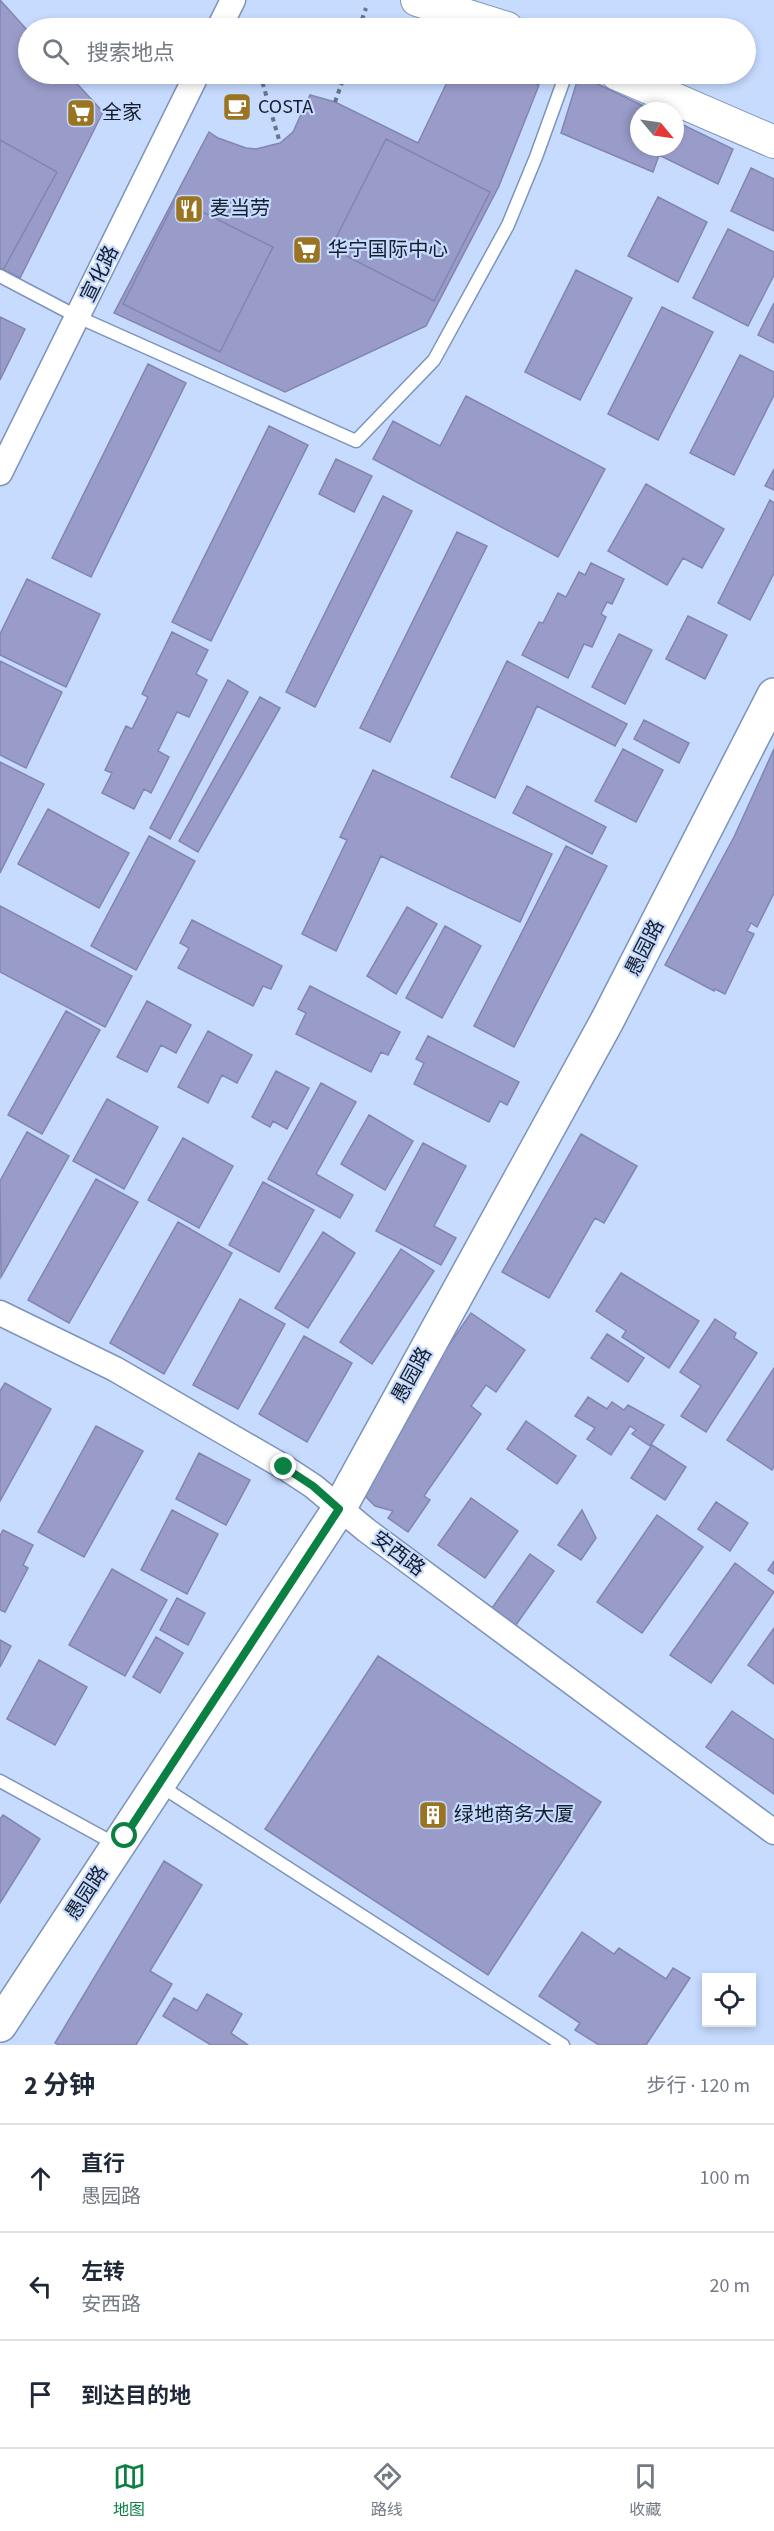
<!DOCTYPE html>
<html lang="zh">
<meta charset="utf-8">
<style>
:root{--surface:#fff;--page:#f6f6f7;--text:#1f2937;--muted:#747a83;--line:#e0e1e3;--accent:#0b8043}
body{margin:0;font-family:"Source Sans 3","Noto Sans SC",sans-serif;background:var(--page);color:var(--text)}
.controls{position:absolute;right:18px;bottom:18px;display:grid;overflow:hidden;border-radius:0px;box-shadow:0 3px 9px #0003}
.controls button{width:54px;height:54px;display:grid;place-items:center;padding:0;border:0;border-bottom:2px solid var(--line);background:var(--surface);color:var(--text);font:30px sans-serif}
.compass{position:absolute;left:630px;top:102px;width:54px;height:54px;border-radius:50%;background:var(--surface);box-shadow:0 3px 9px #0003;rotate:119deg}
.stop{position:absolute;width:18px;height:18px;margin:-14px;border:4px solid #0b8043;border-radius:50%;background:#fff}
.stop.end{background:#0b8043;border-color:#fff;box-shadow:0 2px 6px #0008}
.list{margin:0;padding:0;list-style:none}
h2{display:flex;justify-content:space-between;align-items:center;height:78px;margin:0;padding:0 24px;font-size:26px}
h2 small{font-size:20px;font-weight:400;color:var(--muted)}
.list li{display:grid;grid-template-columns:39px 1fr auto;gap:18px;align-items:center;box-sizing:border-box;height:108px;padding:0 24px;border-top:2px solid var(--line)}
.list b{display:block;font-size:22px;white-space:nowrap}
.list p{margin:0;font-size:20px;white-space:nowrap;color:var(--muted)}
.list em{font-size:20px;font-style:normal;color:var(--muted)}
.icon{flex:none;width:33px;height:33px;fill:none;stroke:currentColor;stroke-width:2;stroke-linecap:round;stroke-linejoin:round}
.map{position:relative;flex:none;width:774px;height:2045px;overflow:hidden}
.search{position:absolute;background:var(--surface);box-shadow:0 3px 9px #0003;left:18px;right:18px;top:18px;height:66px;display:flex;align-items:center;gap:15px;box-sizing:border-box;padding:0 21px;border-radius:33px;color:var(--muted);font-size:22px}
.sheet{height:402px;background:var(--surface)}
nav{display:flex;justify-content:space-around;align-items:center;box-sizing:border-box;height:84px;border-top:2px solid var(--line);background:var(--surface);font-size:16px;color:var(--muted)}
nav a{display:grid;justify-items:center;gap:3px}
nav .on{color:var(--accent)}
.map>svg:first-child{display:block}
.building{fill:#999cc9;stroke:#8285b1;stroke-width:1.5}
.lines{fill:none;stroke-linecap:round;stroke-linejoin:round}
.service-casing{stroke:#7c93bc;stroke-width:15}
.minor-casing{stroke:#7c93bc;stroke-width:27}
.tertiary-casing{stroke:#7c93bc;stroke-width:34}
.secondary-casing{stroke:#7c93bc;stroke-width:36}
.path{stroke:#67758d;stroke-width:4;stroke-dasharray:4.5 4.5;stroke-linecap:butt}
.service{stroke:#fff;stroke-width:12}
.minor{stroke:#fff;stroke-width:24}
.tertiary{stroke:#fff;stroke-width:32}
.secondary{stroke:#fff;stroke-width:33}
.route{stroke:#0b8043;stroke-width:8}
.labels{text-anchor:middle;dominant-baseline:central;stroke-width:4.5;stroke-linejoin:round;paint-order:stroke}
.poi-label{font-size:20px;fill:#141d2c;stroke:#c6dbfe;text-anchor:start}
.street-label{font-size:20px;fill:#141d2c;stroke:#c6dbfe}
</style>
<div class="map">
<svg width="774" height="2045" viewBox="0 0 774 2045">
<rect width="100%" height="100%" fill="#c6dbfe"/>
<!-- building -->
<path class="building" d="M 0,0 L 28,31 L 28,74 L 68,74 L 103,112 L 20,278 L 0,268 Z
M 451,74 L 509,74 L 539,85 L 499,186 L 426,326 L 285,392 L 114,313 L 209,132 L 218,138 L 246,148 L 256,149 L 280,143 L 293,132 L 310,95 L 335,102 L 418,143 Z
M 579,75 L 654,111 L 639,111 L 639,147 L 675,147 L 675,121 L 733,149 L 718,184 L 659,155 L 653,172 L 561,133 Z
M 386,139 L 490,192 L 434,301 L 331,248 Z
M 0,140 L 57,172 L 3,270 L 0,268 Z
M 751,168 L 774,179 L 774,231 L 731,211 Z
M 658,197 L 707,222 L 678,282 L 628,256 Z
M 176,199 L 273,247 L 220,352 L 123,304 Z
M 728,229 L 774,252 L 774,275 L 748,326 L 693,298 Z
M 576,270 L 632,298 L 580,400 L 525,372 Z
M 774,303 L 774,343 L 758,335 Z
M 662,307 L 713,332 L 658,440 L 608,414 Z
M 0,317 L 25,329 L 0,380 Z
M 740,355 L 774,372 L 774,395 L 734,475 L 690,453 Z
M 148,364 L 186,383 L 91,577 L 52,558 Z
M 466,396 L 605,469 L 558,557 L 373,459 L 393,421 L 440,446 Z
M 269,426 L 308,445 L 211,641 L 172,622 Z
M 336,459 L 372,476 L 354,512 L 319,494 Z
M 774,469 L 774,490 L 765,486 Z
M 646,484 L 724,529 L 702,568 L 683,558 L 667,585 L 608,551 Z
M 383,496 L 412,511 L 315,707 L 286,692 Z
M 770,500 L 774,503 L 774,573 L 750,620 L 718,603 Z
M 457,532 L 487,546 L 390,742 L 360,728 Z
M 591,563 L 624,579 L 612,604 L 607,602 L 601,614 L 606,617 L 592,647 L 584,644 L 568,678 L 522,655 L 539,622 L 543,623 L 558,593 L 566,597 L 579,572 L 585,575 Z
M 27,579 L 100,614 L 66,687 L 0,655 L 0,634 Z
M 688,616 L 727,635 L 705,679 L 666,659 Z
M 172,632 L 208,650 L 196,674 L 207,680 L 189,717 L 177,712 L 158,751 L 169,757 L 151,793 L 144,789 L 134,809 L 102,793 L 112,773 L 105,770 L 126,726 L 132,729 L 148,697 L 142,694 Z
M 619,634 L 652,650 L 625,704 L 592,687 Z
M 0,661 L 62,692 L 26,768 L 0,755 Z
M 507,661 L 627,724 L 615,746 L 537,706 L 495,798 L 451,777 Z
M 228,680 L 248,692 L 170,839 L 150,828 Z
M 260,697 L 280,708 L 198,852 L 179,841 Z
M 644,720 L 689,743 L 679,763 L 634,739 Z
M 623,749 L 663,770 L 636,822 L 595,801 Z
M 774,749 L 774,893 L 757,927 L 751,923 L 747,931 L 754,934 L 725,994 L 715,989 L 714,991 L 665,965 L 734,837 Z
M 0,762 L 44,784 L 0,873 Z
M 373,770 L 552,854 L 520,922 L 381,856 L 336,951 L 302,934 L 347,840 L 340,837 Z
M 527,786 L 606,827 L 592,854 L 513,813 Z
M 48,809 L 129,853 L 99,908 L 18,864 Z
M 149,836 L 195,861 L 136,970 L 91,946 Z
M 566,846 L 607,866 L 514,1047 L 474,1026 Z
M 0,906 L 132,976 L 105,1027 L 0,972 Z
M 407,907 L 437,924 L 396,994 L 367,976 Z
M 192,920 L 282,966 L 271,989 L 263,986 L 253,1006 L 178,968 L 189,948 L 180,943 Z
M 445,926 L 481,946 L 442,1018 L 406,998 Z
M 310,986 L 400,1032 L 388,1055 L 381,1052 L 371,1072 L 296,1034 L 306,1013 L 298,1009 Z
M 147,1001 L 191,1025 L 176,1053 L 161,1045 L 147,1072 L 117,1057 Z
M 66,1011 L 100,1030 L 42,1134 L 8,1115 Z
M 208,1031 L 252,1055 L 237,1083 L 222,1075 L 208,1103 L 178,1087 Z
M 428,1036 L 519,1082 L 507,1105 L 500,1101 L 489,1122 L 414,1084 L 424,1063 L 416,1059 Z
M 276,1071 L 309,1088 L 287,1129 L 273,1121 L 270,1127 L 252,1117 Z
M 321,1083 L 356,1102 L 316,1174 L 353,1195 L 340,1218 L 268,1179 Z
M 107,1099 L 158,1127 L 124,1189 L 73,1161 Z
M 369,1115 L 413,1141 L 385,1190 L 341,1164 Z
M 27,1132 L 69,1156 L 1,1277 L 0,1181 Z
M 581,1134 L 637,1166 L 604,1223 L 595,1218 L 549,1298 L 502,1272 Z
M 183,1138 L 233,1166 L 199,1228 L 148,1200 Z
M 423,1143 L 466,1166 L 434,1226 L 456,1238 L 441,1265 L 376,1231 Z
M 96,1179 L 138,1202 L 69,1323 L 28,1300 Z
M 263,1182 L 314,1210 L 279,1272 L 229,1245 Z
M 178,1222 L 232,1253 L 164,1374 L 110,1343 Z
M 323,1232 L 355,1253 L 308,1328 L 275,1308 Z
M 401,1249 L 434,1271 L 372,1364 L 340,1342 Z
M 621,1273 L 699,1321 L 669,1368 L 622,1337 L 626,1331 L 596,1311 Z
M 240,1299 L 285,1324 L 238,1409 L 193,1385 Z
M 471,1313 L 525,1350 L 496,1392 L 486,1385 L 471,1406 L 481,1414 L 424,1496 L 430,1500 L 408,1532 L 388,1518 L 393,1511 L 375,1506 L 367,1498 L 363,1488 L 372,1456 Z
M 715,1319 L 736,1333 L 734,1338 L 757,1353 L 706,1432 L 681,1416 L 701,1386 L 680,1372 Z
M 607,1334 L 644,1358 L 628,1382 L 591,1358 Z
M 304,1336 L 352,1363 L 307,1442 L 259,1414 Z
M 774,1368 L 774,1466 L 772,1470 L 727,1440 Z
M 5,1383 L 51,1409 L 0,1501 L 0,1391 Z
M 588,1397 L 607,1409 L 612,1402 L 624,1410 L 628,1405 L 664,1425 L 650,1446 L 632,1434 L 636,1430 L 630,1426 L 611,1455 L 587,1439 L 595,1428 L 575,1416 Z
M 526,1421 L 576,1456 L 557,1484 L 507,1449 Z
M 96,1426 L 143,1451 L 84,1557 L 38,1532 Z
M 652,1445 L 686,1467 L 665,1500 L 631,1478 Z
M 199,1453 L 250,1480 L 226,1525 L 176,1499 Z
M 471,1498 L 518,1531 L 485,1578 L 438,1545 Z
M 716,1502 L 748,1523 L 730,1551 L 698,1529 Z
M 172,1510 L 218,1534 L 187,1594 L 141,1570 Z
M 582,1510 L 596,1538 L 581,1560 L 558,1545 Z
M 657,1515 L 703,1547 L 642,1633 L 597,1602 Z
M 3,1530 L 33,1545 L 23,1565 L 28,1568 L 5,1612 L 0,1610 L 0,1536 Z
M 530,1554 L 554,1571 L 516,1625 L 492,1608 Z
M 774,1561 L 774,1574 L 768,1570 Z
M 735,1563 L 774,1592 L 711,1683 L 670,1655 Z
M 112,1569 L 167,1600 L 125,1676 L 69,1645 Z
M 177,1598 L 205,1613 L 188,1645 L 160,1630 Z
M 774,1628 L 774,1684 L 748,1665 Z
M 156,1637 L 183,1653 L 160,1693 L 133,1677 Z
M 0,1640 L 11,1646 L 0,1667 Z
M 378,1656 L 601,1802 L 488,1975 L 265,1829 Z
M 39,1660 L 87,1687 L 55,1745 L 7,1719 Z
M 732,1711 L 774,1740 L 774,1794 L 706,1747 Z
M 3,1815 L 40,1839 L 0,1903 L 0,1819 Z
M 164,1861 L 202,1885 L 150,1971 L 172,1984 L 136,2045 L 59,2045 L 55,2043 Z
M 582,1932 L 614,1954 L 619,1948 L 666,1979 L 673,1968 L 690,1978 L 646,2045 L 599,2045 L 575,2030 L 580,2023 L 539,1996 Z
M 207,1994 L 242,2014 L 231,2033 L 248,2045 L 211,2045 L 163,2016 L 174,1998 L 197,2011 Z"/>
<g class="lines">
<!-- service casing -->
<g class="service-casing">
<path id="service" d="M 0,276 L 78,317 L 356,441 L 434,360 L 508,225 L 536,157 L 566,74
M 0,1781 L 117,1845
M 159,1785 L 563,2045"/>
</g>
<!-- minor casing -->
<g class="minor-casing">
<path id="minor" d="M 219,28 L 233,0
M 0,473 L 197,74
M 0,1313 L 115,1369 L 284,1467 L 313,1486 L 366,1530 L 774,1832"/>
</g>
<!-- tertiary casing -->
<g class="tertiary-casing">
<path id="tertiary" d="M 417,0 L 507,28
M 617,74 L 774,142"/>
</g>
<!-- secondary casing -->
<g class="secondary-casing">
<path id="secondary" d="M 0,2025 L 339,1509 L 607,1021 L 774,695"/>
</g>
<!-- path -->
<path class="path" d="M 359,28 L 366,8
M 260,74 L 280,143
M 335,102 L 345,74"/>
<!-- service -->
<use href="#service" class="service"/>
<!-- minor -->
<use href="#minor" class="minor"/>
<!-- tertiary -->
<use href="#tertiary" class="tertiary"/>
<!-- secondary -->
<use href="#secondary" class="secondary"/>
</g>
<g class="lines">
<!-- route -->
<path class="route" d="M 125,1836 L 339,1509 L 313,1486 L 284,1467"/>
</g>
<!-- icons -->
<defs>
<g id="cafe-square" transform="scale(1.5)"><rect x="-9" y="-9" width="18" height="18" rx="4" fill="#9b7421" stroke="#c6dbfe"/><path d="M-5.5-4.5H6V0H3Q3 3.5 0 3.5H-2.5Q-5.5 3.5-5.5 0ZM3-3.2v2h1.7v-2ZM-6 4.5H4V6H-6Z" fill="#fff"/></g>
<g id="supermarket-square" transform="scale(1.5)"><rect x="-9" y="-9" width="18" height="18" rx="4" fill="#9b7421" stroke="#c6dbfe"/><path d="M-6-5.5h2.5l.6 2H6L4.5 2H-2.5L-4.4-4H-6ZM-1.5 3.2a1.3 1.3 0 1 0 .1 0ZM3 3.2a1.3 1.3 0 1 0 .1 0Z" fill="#fff"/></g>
<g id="restaurant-square" transform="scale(1.5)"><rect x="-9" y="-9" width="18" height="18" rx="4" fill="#9b7421" stroke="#c6dbfe"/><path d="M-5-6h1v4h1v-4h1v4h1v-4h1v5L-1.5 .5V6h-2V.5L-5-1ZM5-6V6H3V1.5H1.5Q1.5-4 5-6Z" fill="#fff"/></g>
<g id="building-square" transform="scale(1.5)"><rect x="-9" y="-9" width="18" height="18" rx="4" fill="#9b7421" stroke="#c6dbfe"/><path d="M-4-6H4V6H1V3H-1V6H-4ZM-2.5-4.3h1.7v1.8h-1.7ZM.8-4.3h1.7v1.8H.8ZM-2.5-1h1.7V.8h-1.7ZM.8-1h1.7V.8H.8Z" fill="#fff"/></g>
</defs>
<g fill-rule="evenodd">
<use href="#cafe-square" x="237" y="107"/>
<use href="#supermarket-square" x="81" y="113"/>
<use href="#restaurant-square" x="189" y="209"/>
<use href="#supermarket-square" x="307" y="250"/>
<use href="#building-square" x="433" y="1815"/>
</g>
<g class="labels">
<!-- poi labels -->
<g class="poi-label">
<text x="258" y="107">COSTA</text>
<text x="102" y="113">全家</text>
<text x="210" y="209">麦当劳</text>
<text x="328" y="250">华宁国际中心</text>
<text x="454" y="1815">绿地商务大厦</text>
</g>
<!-- street labels -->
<g class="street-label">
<text transform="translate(100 274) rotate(-64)">宣化路</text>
<text transform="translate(645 948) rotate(-63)">愚园路</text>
<text transform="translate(412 1375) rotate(-61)">愚园路</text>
<text transform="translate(398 1554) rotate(37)">安西路</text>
<text transform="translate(87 1893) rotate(-57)">愚园路</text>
</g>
</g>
</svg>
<div class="controls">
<button><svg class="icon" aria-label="locate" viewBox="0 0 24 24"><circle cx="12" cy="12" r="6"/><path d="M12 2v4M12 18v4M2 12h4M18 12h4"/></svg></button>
</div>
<svg class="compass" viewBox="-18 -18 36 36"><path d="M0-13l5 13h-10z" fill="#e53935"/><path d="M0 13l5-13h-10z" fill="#747a83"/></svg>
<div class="stop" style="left:125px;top:1836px"></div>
<div class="stop end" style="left:284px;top:1467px"></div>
<div class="search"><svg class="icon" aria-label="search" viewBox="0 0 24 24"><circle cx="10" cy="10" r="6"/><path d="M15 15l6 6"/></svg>搜索地点</div>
</div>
<section class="sheet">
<h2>2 分钟<small>步行 · 120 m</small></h2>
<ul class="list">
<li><svg class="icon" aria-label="ahead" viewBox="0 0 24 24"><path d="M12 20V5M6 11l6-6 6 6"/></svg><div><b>直行</b><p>愚园路</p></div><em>100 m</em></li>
<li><svg class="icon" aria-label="left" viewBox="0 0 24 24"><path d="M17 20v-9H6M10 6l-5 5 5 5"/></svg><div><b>左转</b><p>安西路</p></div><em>20 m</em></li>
<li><svg class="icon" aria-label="arrive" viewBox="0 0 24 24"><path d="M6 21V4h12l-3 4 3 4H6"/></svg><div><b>到达目的地</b></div></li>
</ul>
</section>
<nav>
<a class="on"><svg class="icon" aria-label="map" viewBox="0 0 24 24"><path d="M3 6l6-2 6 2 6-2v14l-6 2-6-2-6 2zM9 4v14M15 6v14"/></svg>地图</a>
<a><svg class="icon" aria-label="directions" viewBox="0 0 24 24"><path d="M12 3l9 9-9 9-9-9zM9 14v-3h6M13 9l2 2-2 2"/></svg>路线</a>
<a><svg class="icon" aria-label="saved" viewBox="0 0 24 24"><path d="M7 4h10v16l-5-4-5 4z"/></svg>收藏</a>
</nav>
